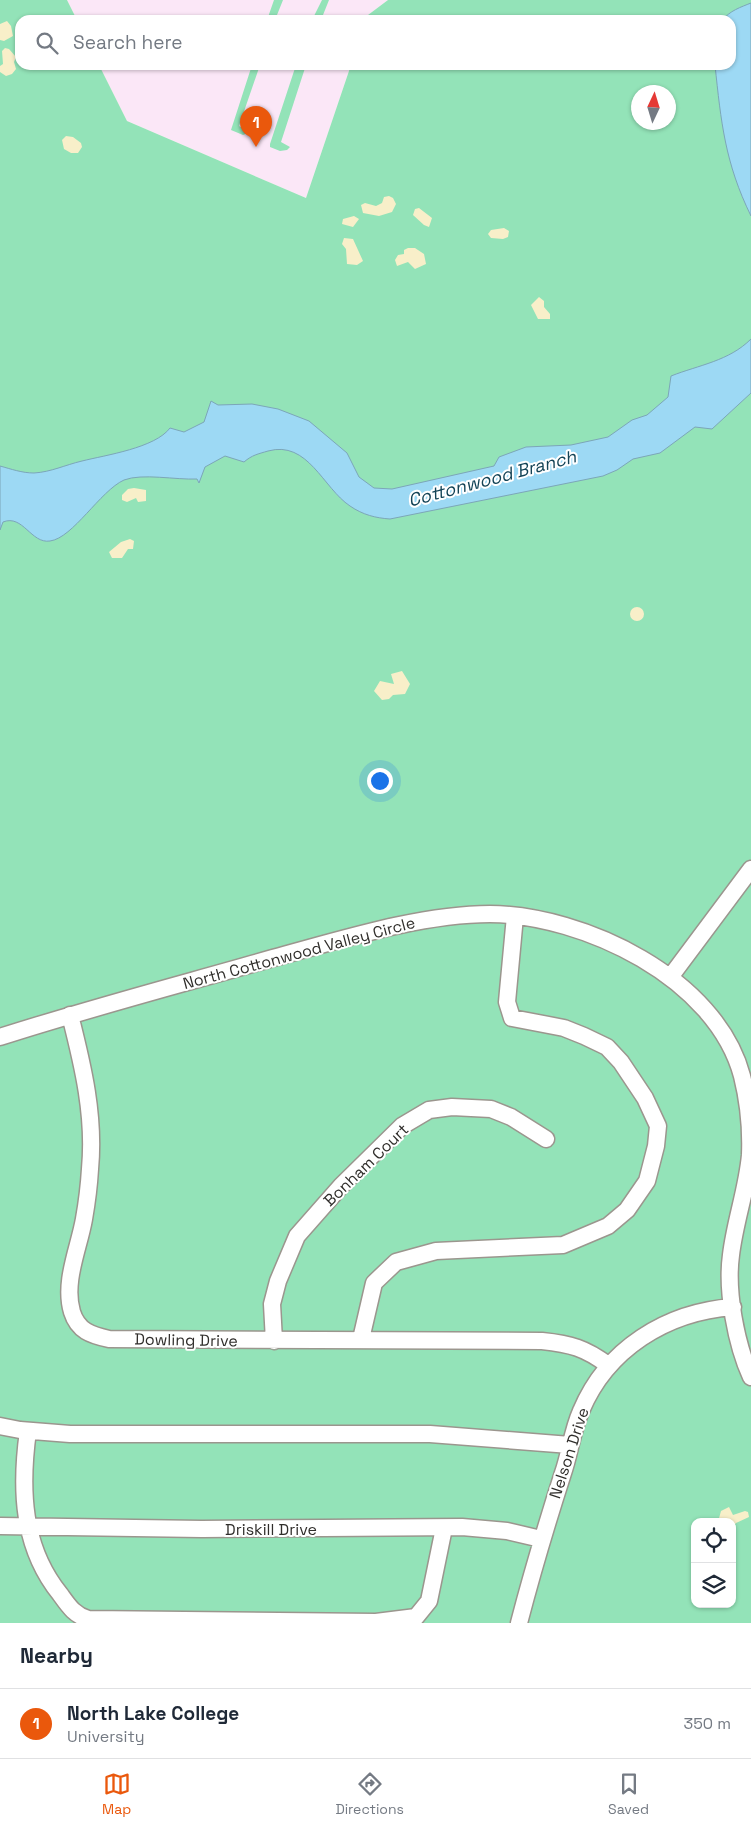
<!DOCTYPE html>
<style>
:root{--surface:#fff;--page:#f6f6f7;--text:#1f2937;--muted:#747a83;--line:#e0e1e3;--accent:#ea580c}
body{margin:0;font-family:"Space Grotesk",sans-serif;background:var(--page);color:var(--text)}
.controls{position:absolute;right:15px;bottom:15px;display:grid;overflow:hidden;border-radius:10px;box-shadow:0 1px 4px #0004}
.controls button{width:45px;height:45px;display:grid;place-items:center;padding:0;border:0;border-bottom:1px solid var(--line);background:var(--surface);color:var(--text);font:25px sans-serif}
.compass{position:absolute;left:631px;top:85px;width:45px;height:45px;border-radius:50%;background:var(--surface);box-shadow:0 1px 4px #0004;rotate:4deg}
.you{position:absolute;left:379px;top:780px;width:18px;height:18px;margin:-12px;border:4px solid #fff;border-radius:50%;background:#1a73e8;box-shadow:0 0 0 8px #1a73e833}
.badge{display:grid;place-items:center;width:32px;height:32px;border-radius:50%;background:var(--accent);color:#fff;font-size:16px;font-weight:700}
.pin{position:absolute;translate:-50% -41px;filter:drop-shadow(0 1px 2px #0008)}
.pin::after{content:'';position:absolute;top:26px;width:18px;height:15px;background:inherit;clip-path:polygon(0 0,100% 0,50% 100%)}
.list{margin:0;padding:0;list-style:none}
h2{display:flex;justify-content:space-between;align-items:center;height:65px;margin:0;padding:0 20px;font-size:21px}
h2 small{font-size:16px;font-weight:400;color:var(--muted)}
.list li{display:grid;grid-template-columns:32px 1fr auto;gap:15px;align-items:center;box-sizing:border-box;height:70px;padding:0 20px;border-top:1px solid var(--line)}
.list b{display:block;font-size:19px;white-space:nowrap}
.list p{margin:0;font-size:16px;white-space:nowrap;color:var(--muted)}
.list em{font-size:16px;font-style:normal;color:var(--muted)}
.icon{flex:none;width:28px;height:28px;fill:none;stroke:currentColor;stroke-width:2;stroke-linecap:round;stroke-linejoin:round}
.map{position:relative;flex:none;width:751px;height:1623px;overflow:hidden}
.search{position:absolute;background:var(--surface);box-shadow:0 1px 4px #0004;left:15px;right:15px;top:15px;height:55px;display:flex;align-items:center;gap:12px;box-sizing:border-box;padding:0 18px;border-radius:15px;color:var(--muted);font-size:19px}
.sheet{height:135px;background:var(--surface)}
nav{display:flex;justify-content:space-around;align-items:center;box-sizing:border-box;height:70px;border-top:1px solid var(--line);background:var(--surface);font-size:14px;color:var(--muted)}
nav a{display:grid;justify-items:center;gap:2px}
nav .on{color:var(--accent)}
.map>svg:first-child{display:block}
.education{fill:#fbe7f7}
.green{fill:#93e3b8;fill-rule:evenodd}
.sand{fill:#f8efc9}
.water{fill:#9dd9f4;stroke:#7ca6b8}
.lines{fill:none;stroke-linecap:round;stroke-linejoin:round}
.minor-casing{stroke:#9b968e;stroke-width:19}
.minor{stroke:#fff;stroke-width:16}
.labels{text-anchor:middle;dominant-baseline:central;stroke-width:4;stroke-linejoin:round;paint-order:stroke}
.street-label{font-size:16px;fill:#302e2b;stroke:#fff}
.water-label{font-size:18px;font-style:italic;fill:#134356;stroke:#fff}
</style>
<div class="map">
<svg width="751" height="1623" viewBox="0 0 751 1623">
<rect width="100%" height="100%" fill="#fdf7ef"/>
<!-- education -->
<path class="education" d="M 67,0 L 388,0 L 368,15 L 367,20 L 77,20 Z
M 99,65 L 351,65 L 306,198 L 127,121 Z"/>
<!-- green -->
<path class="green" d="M 0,0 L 67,0 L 77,20 L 20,20 L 20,65 L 99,65 L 127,121 L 306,198 L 351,65 L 731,65 L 731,20 L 367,20 L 368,15 L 388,0 L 751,0 L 751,1623 L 0,1623 ZM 638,92 L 668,92 L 668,122 L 638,122 ZM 695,1522 L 732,1522 L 732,1604 L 695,1604 Z
M 274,0 L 283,0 L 275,20 L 267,20 Z
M 322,0 L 329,0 L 321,20 L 312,20 Z
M 252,65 L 260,65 L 239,126 L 248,131 L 248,133 L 243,135 L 231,130 Z
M 296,65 L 306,65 L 281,142 L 290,147 L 287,150 L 280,151 L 270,147 L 270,144 Z"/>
<!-- sand -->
<path class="sand" d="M 7,21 L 11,26 L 13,36 L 4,41 L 0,40 L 0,24 Z
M 5,48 L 9,49 L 16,57 L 14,62 L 16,69 L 12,74 L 6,76 L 0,72 L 0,66 L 3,64 L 2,51 Z
M 66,136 L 73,137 L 81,143 L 82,147 L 78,153 L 71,153 L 64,149 L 62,140 Z
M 389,196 L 393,198 L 396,204 L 392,212 L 379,216 L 363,213 L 361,205 L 365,203 L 376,206 L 382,203 L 384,197 Z
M 419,208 L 432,218 L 429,227 L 424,225 L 413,215 L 415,209 Z
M 354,216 L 359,219 L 353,227 L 342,224 L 343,219 Z
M 504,228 L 509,231 L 508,237 L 503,239 L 491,238 L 488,234 L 491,230 Z
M 344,238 L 353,239 L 363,261 L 357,265 L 347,264 L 346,249 L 342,244 Z
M 408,248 L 415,248 L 424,254 L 426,264 L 415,269 L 408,262 L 397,266 L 395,260 L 398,255 L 404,254 L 404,250 Z
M 539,297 L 544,301 L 544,307 L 550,314 L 550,319 L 538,319 L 531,305 Z
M 134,488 L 146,490 L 146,501 L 138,502 L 136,498 L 127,502 L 122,500 L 122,495 L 128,489 Z
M 130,539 L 134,541 L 133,549 L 128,549 L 122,558 L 112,558 L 109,552 L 121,542 Z
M630 614a7 7 0 1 1 14 0a7 7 0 1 1-14 0Z
M 402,671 L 410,684 L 405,694 L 393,695 L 389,699 L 382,700 L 374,691 L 380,681 L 394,684 L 391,674 Z
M 729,1507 L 733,1515 L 745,1511 L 748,1512 L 749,1517 L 736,1523 L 732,1528 L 732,1522 L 718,1522 L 721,1511 Z"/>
<!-- water -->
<path class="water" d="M 751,3 L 751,216 C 725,163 721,122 715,65 L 731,65 L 731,20 L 723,20 C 729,11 741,7 751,3 Z
M 751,339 L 751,393 L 712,429 L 695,427 L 660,453 L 633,459 L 617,470 L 603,476 L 390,519 C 376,518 363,515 350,506 C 323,488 308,440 268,451 C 258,454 252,455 244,462 L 225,456 L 205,467 L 199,483 L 197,479 C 176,480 142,473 124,480 C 100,491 73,538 50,541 C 31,544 23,514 3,522 L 0,530 L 0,466 C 11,469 22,473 34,473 C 51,472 65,465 82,461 C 106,455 155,448 170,428 L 184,432 L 204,422 L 211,401 L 218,405 L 252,404 L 278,409 L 309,421 L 347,453 L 359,477 L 374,488 L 392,489 L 494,466 L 499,457 L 526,447 L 571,445 L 608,437 L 632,420 L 647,415 L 668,397 L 671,376 C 699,365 729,361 751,339 Z"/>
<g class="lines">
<!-- minor casing -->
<g class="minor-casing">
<path id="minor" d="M 671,976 L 751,869
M 70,1015 C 83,1066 95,1116 90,1169 C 89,1186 87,1202 84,1219 C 79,1248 63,1282 72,1312 C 78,1331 91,1335 109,1339 L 542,1341 C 571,1344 585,1348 608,1365
M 0,1037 C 90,1008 182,984 273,958 C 340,940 421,914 490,914 C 584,915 716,978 742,1076 C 748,1100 751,1130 750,1155 C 747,1189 735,1221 731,1255 C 726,1291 736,1344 751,1377
M 361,1339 L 374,1283 L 396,1262 L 436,1251 L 563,1245 L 608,1226 L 627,1210 L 647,1181 L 656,1146 L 658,1126 L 645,1098 L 621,1062 L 607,1047 L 584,1036 L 564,1028 L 512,1018 L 507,1002 L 515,916
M 274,1341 L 272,1304 L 278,1281 L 297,1236 L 341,1186 L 402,1126 L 429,1110 L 452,1107 L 491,1109 L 511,1117 L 546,1139
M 0,1426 L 20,1430 L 70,1434 L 430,1434 L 570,1445
M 28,1431 C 20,1489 22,1547 60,1594 C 68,1605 74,1615 88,1619 L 376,1622 L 416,1617 L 429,1601 L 444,1528
M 0,1526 L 202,1529 L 462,1527 L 507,1531 L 541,1539
M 519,1623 C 532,1573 547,1523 563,1473 C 570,1453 572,1431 581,1411 C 607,1349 666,1312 733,1307"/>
</g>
<!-- minor -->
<use href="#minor" class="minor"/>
</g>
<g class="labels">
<!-- street labels -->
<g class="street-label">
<text transform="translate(299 953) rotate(-15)">North Cottonwood Valley Circle</text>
<text transform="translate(366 1165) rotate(-44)">Bonham Court</text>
<text transform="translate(186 1340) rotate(1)">Dowling Drive</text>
<text transform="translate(569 1453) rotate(-72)">Nelson Drive</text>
<text x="271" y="1529">Driskill Drive</text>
</g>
<!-- water labels -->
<g class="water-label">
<text transform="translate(492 478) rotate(-15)">Cottonwood Branch</text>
</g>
</g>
</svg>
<div class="controls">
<button><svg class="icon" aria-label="locate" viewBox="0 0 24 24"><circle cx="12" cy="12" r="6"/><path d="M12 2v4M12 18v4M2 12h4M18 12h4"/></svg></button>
<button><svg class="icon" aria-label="layers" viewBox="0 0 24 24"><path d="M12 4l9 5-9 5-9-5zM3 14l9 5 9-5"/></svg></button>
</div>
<svg class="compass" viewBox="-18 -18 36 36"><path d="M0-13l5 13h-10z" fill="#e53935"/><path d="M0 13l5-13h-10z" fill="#747a83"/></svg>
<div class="you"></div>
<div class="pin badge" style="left:256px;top:147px">1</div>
<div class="search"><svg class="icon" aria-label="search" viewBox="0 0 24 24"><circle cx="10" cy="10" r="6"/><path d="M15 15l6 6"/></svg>Search here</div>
</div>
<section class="sheet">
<h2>Nearby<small></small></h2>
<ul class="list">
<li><span class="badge">1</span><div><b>North Lake College</b><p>University</p></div><em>350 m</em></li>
</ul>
</section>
<nav>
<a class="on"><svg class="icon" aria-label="map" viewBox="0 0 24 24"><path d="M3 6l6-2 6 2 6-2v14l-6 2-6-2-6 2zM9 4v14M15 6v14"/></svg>Map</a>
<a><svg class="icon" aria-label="directions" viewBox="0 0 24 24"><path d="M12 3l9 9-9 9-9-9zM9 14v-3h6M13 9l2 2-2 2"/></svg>Directions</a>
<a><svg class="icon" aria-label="saved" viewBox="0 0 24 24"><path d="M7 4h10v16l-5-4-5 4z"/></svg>Saved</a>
</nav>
